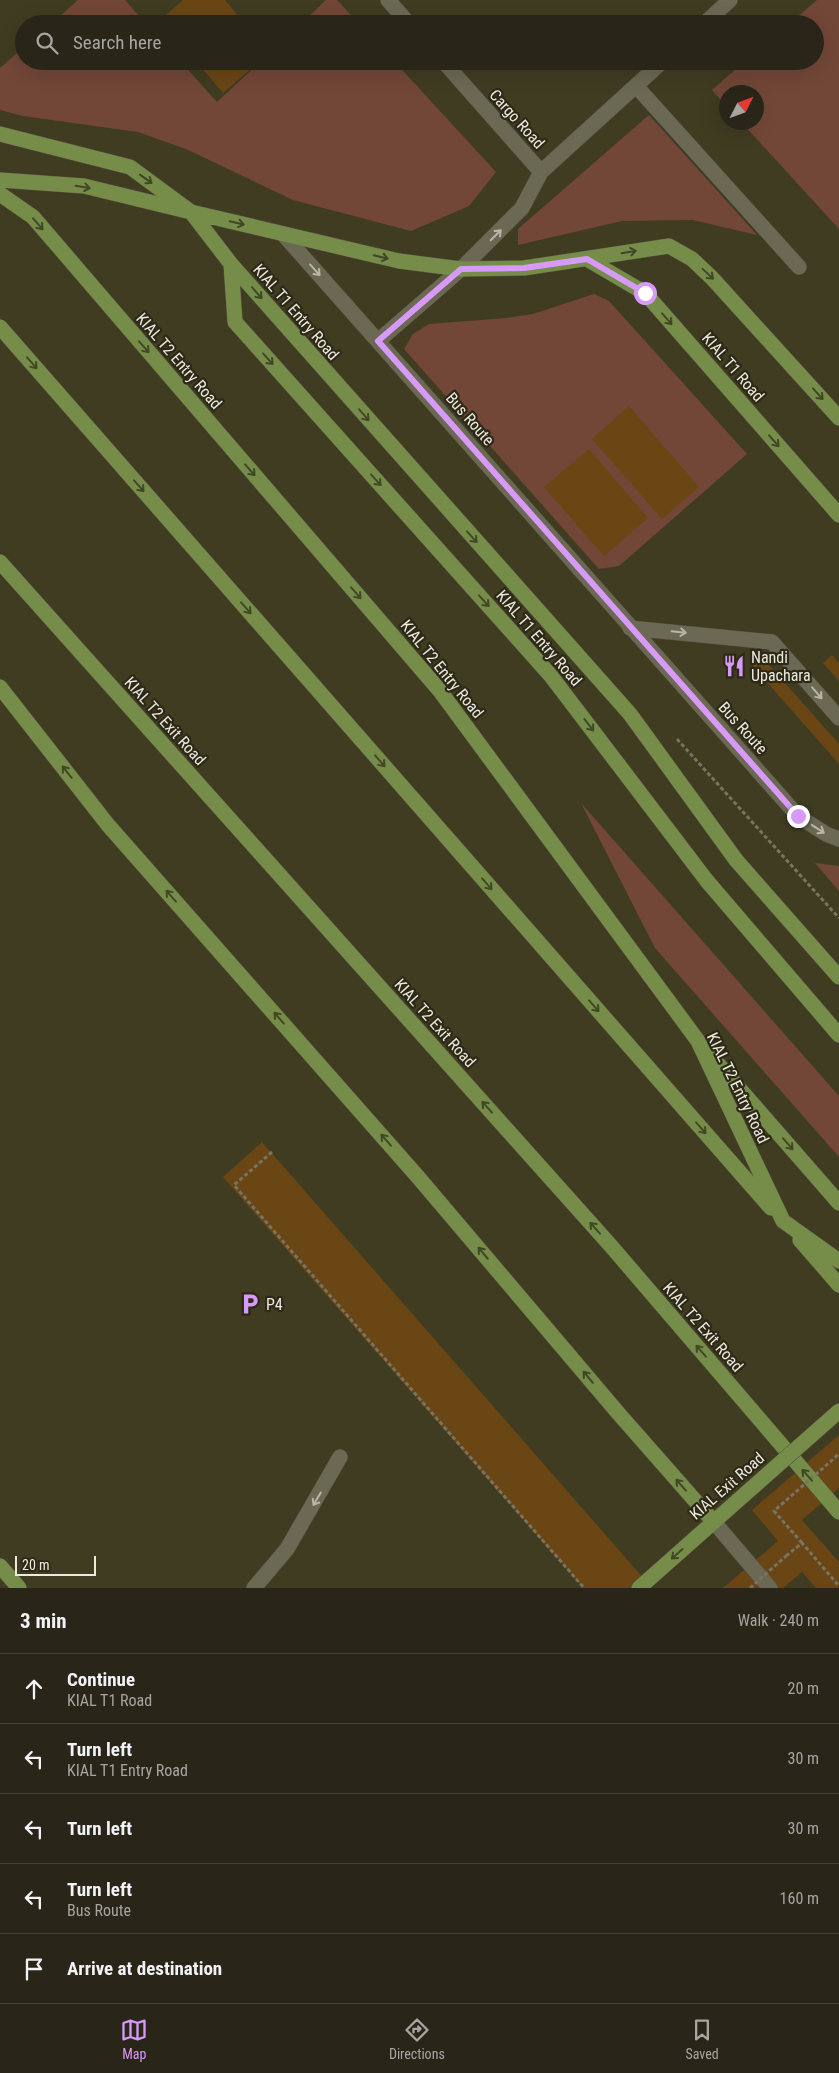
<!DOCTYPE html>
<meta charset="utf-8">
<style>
:root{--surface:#292619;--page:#353226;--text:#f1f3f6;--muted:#a5a5a2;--line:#454338;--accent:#d89af8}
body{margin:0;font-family:"Roboto Condensed",sans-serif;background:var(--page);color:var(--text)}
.compass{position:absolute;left:719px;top:85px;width:45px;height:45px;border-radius:50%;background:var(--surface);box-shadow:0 5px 20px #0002;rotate:48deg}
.scale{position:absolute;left:15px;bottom:12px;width:81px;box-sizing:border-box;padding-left:5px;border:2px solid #ebeade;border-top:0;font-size:14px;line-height:18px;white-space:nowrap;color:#ebeade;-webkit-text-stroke:4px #2c2917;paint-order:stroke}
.stop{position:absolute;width:15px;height:15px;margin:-11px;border:4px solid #d89af8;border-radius:50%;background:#fff}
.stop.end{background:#d89af8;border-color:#fff;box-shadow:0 1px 5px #0008}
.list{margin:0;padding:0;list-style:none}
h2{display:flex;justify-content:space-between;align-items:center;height:65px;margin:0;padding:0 20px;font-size:21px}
h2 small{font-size:16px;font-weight:400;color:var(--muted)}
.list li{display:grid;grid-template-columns:32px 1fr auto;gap:15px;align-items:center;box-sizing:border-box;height:70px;padding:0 20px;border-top:1px solid var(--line)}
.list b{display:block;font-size:19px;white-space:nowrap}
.list p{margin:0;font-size:16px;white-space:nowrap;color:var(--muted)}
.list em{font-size:16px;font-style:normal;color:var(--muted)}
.icon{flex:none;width:28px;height:28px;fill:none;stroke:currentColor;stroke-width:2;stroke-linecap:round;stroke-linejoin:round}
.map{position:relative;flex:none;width:839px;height:1588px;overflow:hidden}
.search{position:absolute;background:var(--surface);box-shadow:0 5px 20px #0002;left:15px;right:15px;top:15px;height:55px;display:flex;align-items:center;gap:12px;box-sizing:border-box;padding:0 18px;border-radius:28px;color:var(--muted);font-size:19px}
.sheet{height:415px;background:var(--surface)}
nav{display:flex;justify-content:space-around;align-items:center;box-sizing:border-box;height:70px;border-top:1px solid var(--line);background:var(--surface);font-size:14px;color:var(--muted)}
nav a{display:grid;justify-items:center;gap:2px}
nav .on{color:var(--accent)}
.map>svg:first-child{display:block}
.built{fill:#403c22;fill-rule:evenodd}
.green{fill:#724737}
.building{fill:#6a4615}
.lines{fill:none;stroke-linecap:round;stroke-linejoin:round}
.minor-casing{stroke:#535140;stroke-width:16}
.major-casing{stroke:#535140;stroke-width:16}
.path{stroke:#777464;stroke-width:3;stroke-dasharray:4 2.5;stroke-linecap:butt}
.minor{stroke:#6b6854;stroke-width:15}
.major{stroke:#768d4a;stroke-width:15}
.major-bridge-casing{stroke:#535140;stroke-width:16;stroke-linecap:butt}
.path-bridge{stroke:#777464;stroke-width:3;stroke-dasharray:4 2.5;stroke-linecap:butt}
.major-bridge{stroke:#768d4a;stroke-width:15}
.oneway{stroke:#424726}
.oneway2{stroke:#b8b6a7}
.route{stroke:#d89af8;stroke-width:6}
.labels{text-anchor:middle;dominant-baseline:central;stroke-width:4.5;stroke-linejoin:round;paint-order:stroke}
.street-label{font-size:16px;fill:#ebeade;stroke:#2c2917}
.poi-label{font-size:16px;fill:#ebeade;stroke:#2c2917;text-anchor:start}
</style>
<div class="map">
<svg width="839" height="1588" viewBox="0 0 839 1588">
<rect width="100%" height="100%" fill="#373321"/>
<!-- built -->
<path class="built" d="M 0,0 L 839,0 L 839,1588 L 0,1588 ZM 24,24 L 815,24 L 815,61 L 24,61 ZM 726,92 L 756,92 L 756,122 L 726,122 Z"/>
<!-- green -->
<path class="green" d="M 78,0 L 125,0 L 146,24 L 51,24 Z
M 326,0 L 337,0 L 359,24 L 301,24 Z
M 817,0 L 839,0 L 839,229 L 742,123 L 756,122 L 756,92 L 726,92 L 726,106 L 712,90 L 745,61 L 815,61 L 815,24 L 789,24 Z
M 24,47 L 24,61 L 180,61 L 217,102 L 261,61 L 394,61 L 496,172 L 469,206 L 411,231 L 293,200 L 186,149 L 138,132 L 23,116 L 0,110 L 0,68 Z
M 649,115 L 757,235 L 693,220 L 622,221 L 518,245 L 518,229 Z
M 594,294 L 609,301 L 747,454 L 619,566 L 599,569 L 404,349 L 413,334 L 429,324 L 507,318 L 533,314 Z
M 581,803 L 839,1096 L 839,1157 L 655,948 Z
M 815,863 L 839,866 L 839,891 Z"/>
<!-- building -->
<path class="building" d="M 183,0 L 225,0 L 245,24 L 164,24 L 160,20 Z
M 196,61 L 260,61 L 223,93 Z
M 629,406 L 699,487 L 662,519 L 592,439 Z
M 589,449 L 648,518 L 604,556 L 544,487 Z
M 832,655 L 839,663 L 839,681 L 823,663 Z
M 762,657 L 839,744 L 839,764 L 752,665 Z
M 262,1142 L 652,1588 L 583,1588 L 223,1177 Z
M 839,1435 L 839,1488 L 802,1520 L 839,1562 L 839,1588 L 816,1588 L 802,1572 L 783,1588 L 723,1588 L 778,1541 L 752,1510 Z"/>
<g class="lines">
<!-- minor casing -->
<g class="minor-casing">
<path id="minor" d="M 388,0 L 409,24
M 704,24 L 730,0
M 443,61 L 541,172
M 636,86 L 799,267
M 283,234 L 798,816 L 826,834 L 839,839
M 378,341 L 461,269 L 522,208 L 541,172 L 663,61
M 630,628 L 772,642 L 839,718
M 713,1521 L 770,1588
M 254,1588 L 287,1549 L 340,1457"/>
</g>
<!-- major casing -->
<g class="major-casing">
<path id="major" d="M 0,134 L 130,167 L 191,212 L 399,261 L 461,269 L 524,268 L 669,246 L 692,259 L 712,278 L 839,418
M 0,180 L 84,186 L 191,212 L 231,264 L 630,714 L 736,860 L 839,977
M 0,194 L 33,217 L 440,691 L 698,1041 L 783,1221 L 839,1261
M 587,259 L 645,293 L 839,515
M 231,264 L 235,322 L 551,676 L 707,881 L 839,1035
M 0,327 L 771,1208
M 0,562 L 611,1246 L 839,1512
M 0,687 L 108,825 L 418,1177 L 619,1414 L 713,1521
M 711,1056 L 839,1203
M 800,1240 L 839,1285
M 0,1566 L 19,1588
M 639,1588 L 744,1495"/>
</g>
<!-- path -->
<path class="path" d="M 677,739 L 839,918
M 272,1152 L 234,1185 L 584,1588
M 786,1556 L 802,1543 L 839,1586"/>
<!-- minor -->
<use href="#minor" class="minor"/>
<!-- major -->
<use href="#major" class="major"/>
<!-- major-bridge casing -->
<g class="major-bridge-casing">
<path id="major-bridge" d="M 744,1495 L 839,1411"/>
</g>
<!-- path-bridge -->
<path class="path-bridge" d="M 802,1543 L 774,1511 L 839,1454
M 750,1588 L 786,1556"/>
<!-- major-bridge -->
<use href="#major-bridge" class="major-bridge"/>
</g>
<!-- one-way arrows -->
<defs><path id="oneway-shaft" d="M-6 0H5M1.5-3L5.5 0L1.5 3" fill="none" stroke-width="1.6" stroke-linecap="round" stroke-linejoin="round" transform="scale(1.25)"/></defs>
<g class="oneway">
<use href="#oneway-shaft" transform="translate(146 179) rotate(36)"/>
<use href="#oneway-shaft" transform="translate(83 187) rotate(9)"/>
<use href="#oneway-shaft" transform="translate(237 223) rotate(13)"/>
<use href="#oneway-shaft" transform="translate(38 224) rotate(49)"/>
<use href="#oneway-shaft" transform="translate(629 252) rotate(-9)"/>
<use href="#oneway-shaft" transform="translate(381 257) rotate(13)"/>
<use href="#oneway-shaft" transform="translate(708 274) rotate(43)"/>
<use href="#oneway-shaft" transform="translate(257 293) rotate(49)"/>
<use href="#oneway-shaft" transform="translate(667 319) rotate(49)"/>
<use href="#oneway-shaft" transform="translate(144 347) rotate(49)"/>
<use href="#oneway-shaft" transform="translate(268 359) rotate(48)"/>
<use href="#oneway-shaft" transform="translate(32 363) rotate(49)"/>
<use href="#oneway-shaft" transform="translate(818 394) rotate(48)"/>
<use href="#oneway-shaft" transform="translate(364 415) rotate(49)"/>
<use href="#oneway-shaft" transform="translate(774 441) rotate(49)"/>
<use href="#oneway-shaft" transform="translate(250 470) rotate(49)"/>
<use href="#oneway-shaft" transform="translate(376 480) rotate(48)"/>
<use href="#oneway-shaft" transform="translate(139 486) rotate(49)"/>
<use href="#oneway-shaft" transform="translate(472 537) rotate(48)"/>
<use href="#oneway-shaft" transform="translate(356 593) rotate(49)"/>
<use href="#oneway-shaft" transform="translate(484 601) rotate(48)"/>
<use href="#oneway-shaft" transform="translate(246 608) rotate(49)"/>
<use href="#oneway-shaft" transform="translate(589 725) rotate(52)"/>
<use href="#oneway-shaft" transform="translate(380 761) rotate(49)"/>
<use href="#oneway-shaft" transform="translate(67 772) rotate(-128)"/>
<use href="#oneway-shaft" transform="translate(487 884) rotate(49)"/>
<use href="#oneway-shaft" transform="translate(171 896) rotate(-131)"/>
<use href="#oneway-shaft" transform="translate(594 1006) rotate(49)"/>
<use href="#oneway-shaft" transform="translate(279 1018) rotate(-131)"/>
<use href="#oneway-shaft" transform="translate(487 1107) rotate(-132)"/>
<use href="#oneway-shaft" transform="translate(701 1128) rotate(49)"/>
<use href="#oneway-shaft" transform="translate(386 1140) rotate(-131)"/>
<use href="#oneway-shaft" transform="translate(788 1144) rotate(49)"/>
<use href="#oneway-shaft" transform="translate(595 1228) rotate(-132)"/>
<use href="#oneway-shaft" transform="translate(483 1253) rotate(-130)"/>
<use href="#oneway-shaft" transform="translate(701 1351) rotate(-131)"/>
<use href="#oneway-shaft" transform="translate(588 1377) rotate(-130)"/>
<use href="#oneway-shaft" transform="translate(807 1475) rotate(-131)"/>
<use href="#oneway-shaft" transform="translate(681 1485) rotate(-131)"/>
<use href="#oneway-shaft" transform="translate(677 1554) rotate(138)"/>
</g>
<g class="oneway2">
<use href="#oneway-shaft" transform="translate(496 235) rotate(-45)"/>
<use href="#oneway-shaft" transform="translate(315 270) rotate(48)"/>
<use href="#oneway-shaft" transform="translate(679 632) rotate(6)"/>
<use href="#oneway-shaft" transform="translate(817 693) rotate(49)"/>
<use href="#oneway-shaft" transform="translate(818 829) rotate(33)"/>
<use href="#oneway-shaft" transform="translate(317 1499) rotate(121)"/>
</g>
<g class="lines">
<!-- route -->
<path class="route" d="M 645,293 L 587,259 L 524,268 L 461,269 L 378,341 L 798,816"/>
</g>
<!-- icons -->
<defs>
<g id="restaurant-bare" transform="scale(1.725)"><path d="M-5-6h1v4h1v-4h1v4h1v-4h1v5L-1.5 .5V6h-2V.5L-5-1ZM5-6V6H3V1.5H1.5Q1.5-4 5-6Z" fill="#d89af8" stroke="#2c2917" stroke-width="2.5" paint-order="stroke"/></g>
<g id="parking-bare" transform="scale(1.725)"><path d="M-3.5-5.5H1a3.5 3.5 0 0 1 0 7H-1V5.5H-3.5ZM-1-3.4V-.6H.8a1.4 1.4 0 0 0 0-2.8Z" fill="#d89af8" stroke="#2c2917" stroke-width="2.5" paint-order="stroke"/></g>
</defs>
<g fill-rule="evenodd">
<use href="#restaurant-bare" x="734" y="666"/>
<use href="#parking-bare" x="250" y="1304"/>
</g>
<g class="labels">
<!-- street labels -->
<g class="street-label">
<text transform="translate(517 119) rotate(48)">Cargo Road</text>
<text transform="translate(296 312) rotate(49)">KIAL T1 Entry Road</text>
<text transform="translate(179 361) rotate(49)">KIAL T2 Entry Road</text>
<text transform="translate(733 367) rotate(49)">KIAL T1 Road</text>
<text transform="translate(470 419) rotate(49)">Bus Route</text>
<text transform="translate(539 638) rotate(49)">KIAL T1 Entry Road</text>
<text transform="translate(442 669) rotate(51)">KIAL T2 Entry Road</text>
<text transform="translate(165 721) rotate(48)">KIAL T2 Exit Road</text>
<text transform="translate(743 728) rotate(48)">Bus Route</text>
<text transform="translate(435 1023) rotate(48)">KIAL T2 Exit Road</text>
<text transform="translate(738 1088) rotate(64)">KIAL T2 Entry Road</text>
<text transform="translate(703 1327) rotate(49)">KIAL T2 Exit Road</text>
<text transform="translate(727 1486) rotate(-41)">KIAL Exit Road</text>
</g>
<!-- poi labels -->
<g class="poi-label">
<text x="751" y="657">Nandi<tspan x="751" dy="18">Upachara</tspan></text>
<text x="266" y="1304">P4</text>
</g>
</g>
</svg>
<svg class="compass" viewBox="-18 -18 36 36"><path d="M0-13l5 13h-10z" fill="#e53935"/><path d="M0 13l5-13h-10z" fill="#a5a5a2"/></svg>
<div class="scale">20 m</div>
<div class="stop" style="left:645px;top:293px"></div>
<div class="stop end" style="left:798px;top:816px"></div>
<div class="search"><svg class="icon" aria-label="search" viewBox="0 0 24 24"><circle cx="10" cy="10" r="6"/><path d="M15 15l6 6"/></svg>Search here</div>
</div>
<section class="sheet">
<h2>3 min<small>Walk · 240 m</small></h2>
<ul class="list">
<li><svg class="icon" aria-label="ahead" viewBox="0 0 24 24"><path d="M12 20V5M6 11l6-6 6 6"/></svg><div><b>Continue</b><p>KIAL T1 Road</p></div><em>20 m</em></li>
<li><svg class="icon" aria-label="left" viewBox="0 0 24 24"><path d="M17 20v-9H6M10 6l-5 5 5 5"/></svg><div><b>Turn left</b><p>KIAL T1 Entry Road</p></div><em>30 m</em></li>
<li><svg class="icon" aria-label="left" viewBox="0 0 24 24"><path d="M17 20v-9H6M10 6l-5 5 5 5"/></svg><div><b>Turn left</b></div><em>30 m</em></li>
<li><svg class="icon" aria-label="left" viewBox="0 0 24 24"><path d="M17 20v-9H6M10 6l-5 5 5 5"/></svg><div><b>Turn left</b><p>Bus Route</p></div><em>160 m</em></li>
<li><svg class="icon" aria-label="arrive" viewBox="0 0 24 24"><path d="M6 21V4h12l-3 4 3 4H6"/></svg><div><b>Arrive at destination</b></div></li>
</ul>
</section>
<nav>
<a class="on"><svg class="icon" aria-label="map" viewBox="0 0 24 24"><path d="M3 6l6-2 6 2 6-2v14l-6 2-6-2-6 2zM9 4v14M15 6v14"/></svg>Map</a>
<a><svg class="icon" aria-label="directions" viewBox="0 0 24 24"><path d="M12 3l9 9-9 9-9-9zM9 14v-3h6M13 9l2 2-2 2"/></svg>Directions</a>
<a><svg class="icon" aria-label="saved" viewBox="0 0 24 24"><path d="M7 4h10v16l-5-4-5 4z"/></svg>Saved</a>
</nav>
